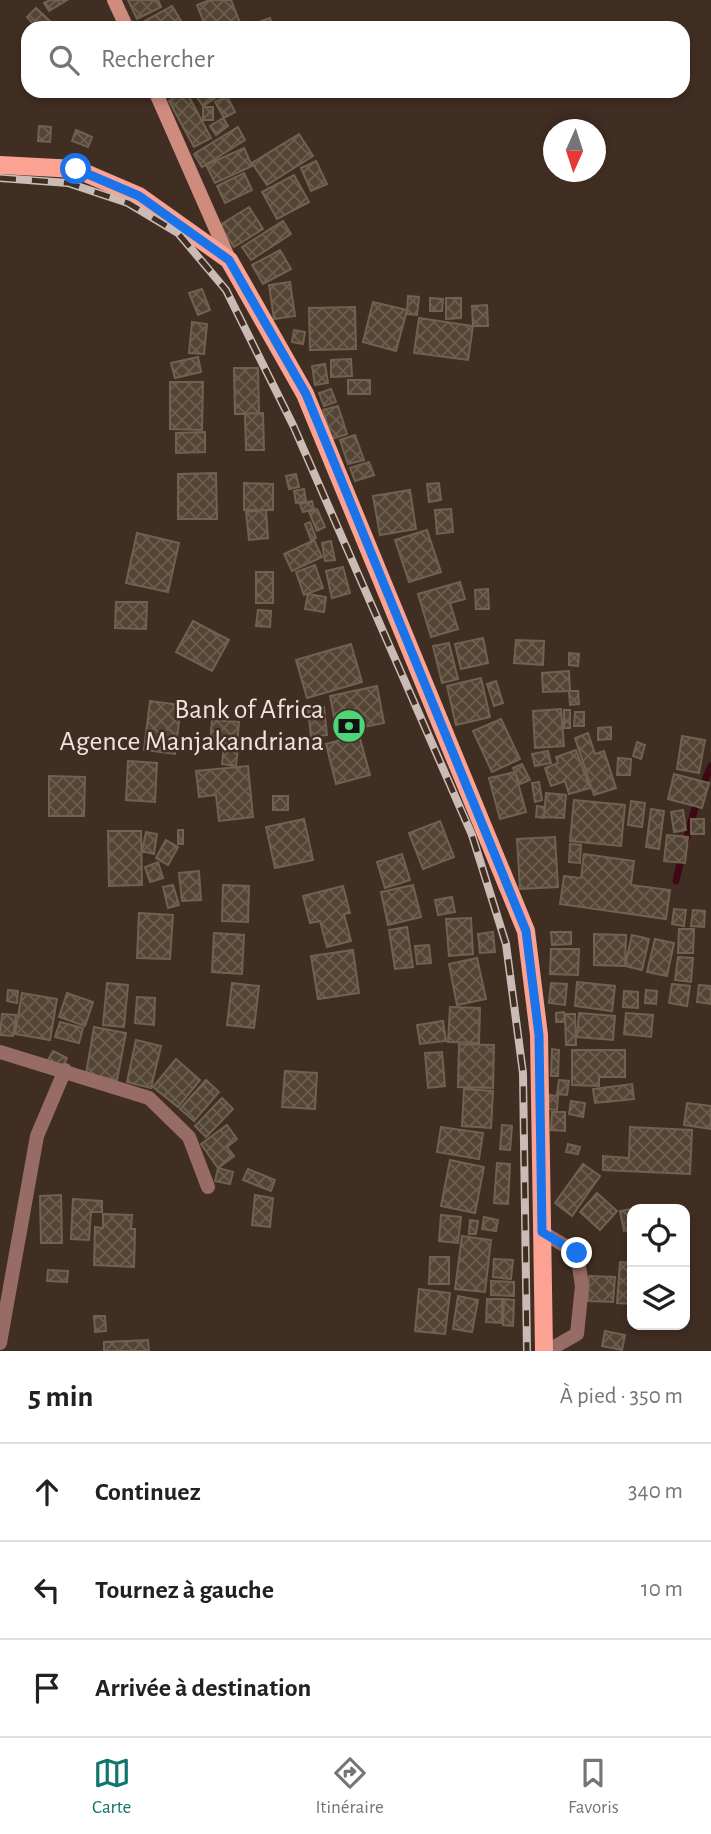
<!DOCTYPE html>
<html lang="fr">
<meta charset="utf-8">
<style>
:root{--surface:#fff;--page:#f2f2f2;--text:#202124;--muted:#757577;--line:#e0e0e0;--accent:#0f766e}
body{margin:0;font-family:"Alegreya Sans",sans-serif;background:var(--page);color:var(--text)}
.controls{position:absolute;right:21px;bottom:21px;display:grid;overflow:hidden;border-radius:14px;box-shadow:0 4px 10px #0003}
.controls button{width:63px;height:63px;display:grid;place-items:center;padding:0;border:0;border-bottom:2px solid var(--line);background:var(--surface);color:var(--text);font:35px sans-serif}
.compass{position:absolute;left:543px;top:119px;width:63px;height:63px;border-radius:50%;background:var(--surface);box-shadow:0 4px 10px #0003;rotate:183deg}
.stop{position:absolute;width:21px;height:21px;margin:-16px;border:5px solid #1a73e8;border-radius:50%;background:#fff}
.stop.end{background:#1a73e8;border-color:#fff;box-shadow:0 2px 7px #0008}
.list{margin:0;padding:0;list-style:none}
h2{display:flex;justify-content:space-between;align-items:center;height:91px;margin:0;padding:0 28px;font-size:30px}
h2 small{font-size:23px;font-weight:400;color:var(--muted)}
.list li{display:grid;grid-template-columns:46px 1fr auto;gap:21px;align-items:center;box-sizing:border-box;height:98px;padding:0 28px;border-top:2px solid var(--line)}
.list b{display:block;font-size:26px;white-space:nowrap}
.list em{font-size:23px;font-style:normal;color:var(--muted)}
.icon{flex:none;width:38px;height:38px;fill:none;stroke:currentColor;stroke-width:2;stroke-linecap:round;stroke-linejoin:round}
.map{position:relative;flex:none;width:711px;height:1351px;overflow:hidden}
.search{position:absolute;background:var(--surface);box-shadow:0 4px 10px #0003;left:21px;right:21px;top:21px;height:77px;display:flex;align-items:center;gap:18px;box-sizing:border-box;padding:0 24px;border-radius:21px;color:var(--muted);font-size:26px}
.sheet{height:385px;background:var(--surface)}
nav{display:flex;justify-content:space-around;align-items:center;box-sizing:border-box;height:98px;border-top:2px solid var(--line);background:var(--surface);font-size:19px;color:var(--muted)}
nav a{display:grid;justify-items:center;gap:4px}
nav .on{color:var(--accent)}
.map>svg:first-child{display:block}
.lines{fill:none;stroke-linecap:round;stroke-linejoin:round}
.stream{stroke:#3b0a16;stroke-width:7}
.building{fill:url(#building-cross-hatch);stroke:#716150;stroke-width:2}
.lane{stroke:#976c64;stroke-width:14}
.street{stroke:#976c64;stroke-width:14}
.secondary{stroke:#d08b7f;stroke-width:14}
.primary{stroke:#fba293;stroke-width:18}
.rail-casing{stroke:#cabcb4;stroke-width:8}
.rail{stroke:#412e23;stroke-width:5;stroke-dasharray:16;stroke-linecap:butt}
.route{stroke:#1a73e8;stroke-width:9}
.labels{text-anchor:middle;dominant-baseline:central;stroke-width:5;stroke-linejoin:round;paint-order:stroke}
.poi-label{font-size:28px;fill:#f0e3dc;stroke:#412e23;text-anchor:end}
</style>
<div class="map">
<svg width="711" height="1351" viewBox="0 0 711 1351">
<defs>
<pattern id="building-cross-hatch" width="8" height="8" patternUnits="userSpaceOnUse" patternTransform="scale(1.75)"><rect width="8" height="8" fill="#534433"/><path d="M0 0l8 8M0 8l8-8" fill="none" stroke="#6c5f50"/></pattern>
</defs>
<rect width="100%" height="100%" fill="#412e23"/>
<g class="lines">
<!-- stream -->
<path class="stream" d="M 685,843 L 699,794 L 711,766
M 676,881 L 682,855"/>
</g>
<!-- building -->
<path class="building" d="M 50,0 L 67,0 L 49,11 L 44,3 Z
M 128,0 L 158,0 L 161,7 L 137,19 Z
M 210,0 L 231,0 L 242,28 L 206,28 L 197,5 Z
M 172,6 L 181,21 L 169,28 L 149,28 L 145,21 Z
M 36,8 L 51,22 L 44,28 L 37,28 L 27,17 Z
M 270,18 L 273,28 L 257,28 L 256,23 Z
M 186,91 L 211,138 L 194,147 L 169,101 Z
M 193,91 L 226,91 L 203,106 Z
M 227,96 L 235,112 L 224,118 L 215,102 Z
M 203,107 L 213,107 L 213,120 L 203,120 Z
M 223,118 L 228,126 L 216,135 L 210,126 Z
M 39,126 L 51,127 L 50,142 L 38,141 Z
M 238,127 L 245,140 L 202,167 L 194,154 Z
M 76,130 L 92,137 L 88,147 L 72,141 Z
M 299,134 L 313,156 L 267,185 L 252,163 Z
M 244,148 L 252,166 L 215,183 L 206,165 Z
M 316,161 L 327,184 L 311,191 L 301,168 Z
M 244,173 L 252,190 L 225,203 L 217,186 Z
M 294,175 L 309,202 L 277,219 L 262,192 Z
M 249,207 L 263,229 L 234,247 L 220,225 Z
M 283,221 L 291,234 L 251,260 L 242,247 Z
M 280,250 L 291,269 L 263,284 L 252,265 Z
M 290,282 L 295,316 L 274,319 L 269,285 Z
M 202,289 L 210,310 L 198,315 L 189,293 Z
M 408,296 L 419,297 L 417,315 L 407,314 Z
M 430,298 L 443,299 L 442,311 L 430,311 Z
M 446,298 L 461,298 L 461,318 L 446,319 Z
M 373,302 L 407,310 L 396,351 L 363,342 Z
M 487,305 L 488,326 L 473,326 L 472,306 Z
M 355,307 L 356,349 L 310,350 L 309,308 Z
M 419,318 L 473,326 L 468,360 L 414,353 Z
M 192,322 L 207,324 L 204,354 L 189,353 Z
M 294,330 L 305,332 L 303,344 L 292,342 Z
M 198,357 L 201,372 L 175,378 L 171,363 Z
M 351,359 L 352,376 L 331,377 L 331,360 Z
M 325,364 L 328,383 L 315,385 L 312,366 Z
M 234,368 L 258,368 L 259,413 L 235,414 Z
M 348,380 L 370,380 L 370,394 L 348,394 Z
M 170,382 L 203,382 L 202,430 L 170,429 Z
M 331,389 L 336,402 L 324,406 L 319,393 Z
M 338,406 L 347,434 L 332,439 L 323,410 Z
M 263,413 L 264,450 L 246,450 L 245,414 Z
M 205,432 L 205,452 L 176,453 L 176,433 Z
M 355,435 L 364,460 L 348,464 L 340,440 Z
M 369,462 L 374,475 L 355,481 L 350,468 Z
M 216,473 L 217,519 L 178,519 L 178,474 Z
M 296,474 L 299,487 L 289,489 L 286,476 Z
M 244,483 L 273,484 L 273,510 L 244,510 Z
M 439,483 L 441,500 L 429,502 L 427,484 Z
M 304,489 L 306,501 L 296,503 L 294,491 Z
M 410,490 L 416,529 L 380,535 L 373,496 Z
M 312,501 L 314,509 L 303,512 L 300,504 Z
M 317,509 L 325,527 L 317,531 L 309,512 Z
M 451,509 L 453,532 L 437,534 L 435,510 Z
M 266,510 L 268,538 L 249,540 L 246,512 Z
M 310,522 L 316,538 L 311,540 L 305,524 Z
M 427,530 L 441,572 L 409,582 L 395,540 Z
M 137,533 L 179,543 L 168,592 L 126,583 Z
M 314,540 L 322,557 L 292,571 L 284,554 Z
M 331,541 L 335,560 L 325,561 L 322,543 Z
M 315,565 L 323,588 L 304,595 L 296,572 Z
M 343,567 L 350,593 L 332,598 L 326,571 Z
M 256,572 L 273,572 L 273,603 L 256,603 Z
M 460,582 L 465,599 L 450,603 L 458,629 L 431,637 L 418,594 Z
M 488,589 L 489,609 L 476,609 L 475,590 Z
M 308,594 L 326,597 L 324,612 L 305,609 Z
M 116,602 L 147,602 L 146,629 L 115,628 Z
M 258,610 L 271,611 L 270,627 L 256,626 Z
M 193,621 L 229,640 L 212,671 L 176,652 Z
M 483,638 L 488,663 L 461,669 L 455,644 Z
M 516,640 L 544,641 L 543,665 L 514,663 Z
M 449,643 L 458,679 L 442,683 L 433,646 Z
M 351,644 L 362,682 L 307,698 L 296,660 Z
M 569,653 L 579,654 L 578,666 L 569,665 Z
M 569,671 L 570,691 L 543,692 L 542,673 Z
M 481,678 L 490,717 L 456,725 L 447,686 Z
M 496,681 L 503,703 L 494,706 L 487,684 Z
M 377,686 L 384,723 L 337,732 L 330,696 Z
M 569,691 L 578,691 L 579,704 L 570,705 Z
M 150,701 L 181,705 L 175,754 L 144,750 Z
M 324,707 L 327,735 L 311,737 L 308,709 Z
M 561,709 L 564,746 L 535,748 L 533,711 Z
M 564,710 L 570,710 L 570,728 L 564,728 Z
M 575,712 L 584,712 L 584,726 L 574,726 Z
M 501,719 L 520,759 L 492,772 L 473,731 Z
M 212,720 L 239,722 L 237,744 L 210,742 Z
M 611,727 L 611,739 L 598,740 L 598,728 Z
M 588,733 L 595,754 L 604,751 L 616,788 L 594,795 L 575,738 Z
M 359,735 L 370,775 L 336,784 L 326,744 Z
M 682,736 L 705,740 L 699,773 L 677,769 Z
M 637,742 L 645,745 L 641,759 L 633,756 Z
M 224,746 L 238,747 L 236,766 L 222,764 Z
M 576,750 L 590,788 L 569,794 L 565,781 L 551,786 L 545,768 L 558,763 L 556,757 Z
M 548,751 L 551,763 L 535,766 L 532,754 Z
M 618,758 L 631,759 L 630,775 L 617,775 Z
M 128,761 L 157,763 L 155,802 L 126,800 Z
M 522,764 L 530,780 L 520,784 L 513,768 Z
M 248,766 L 253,817 L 219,821 L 216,795 L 199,797 L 196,771 Z
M 515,772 L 526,812 L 500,819 L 489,778 Z
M 674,774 L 709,783 L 702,808 L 668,799 Z
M 49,776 L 85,777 L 84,816 L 49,816 Z
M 539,782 L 542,800 L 535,802 L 532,783 Z
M 546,793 L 566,795 L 564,818 L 544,817 Z
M 273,796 L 288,796 L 288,810 L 273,810 Z
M 574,800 L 625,805 L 621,846 L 570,841 Z
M 631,801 L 645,803 L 642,827 L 628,825 Z
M 537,806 L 545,807 L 544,818 L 536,817 Z
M 651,809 L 664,811 L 659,849 L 646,847 Z
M 683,810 L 686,830 L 674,832 L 671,812 Z
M 304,819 L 313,860 L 275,868 L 266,827 Z
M 691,819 L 704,819 L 704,834 L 691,834 Z
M 440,821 L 454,857 L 423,869 L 409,833 Z
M 178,830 L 183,830 L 183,844 L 178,844 Z
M 108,831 L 141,831 L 142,885 L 109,886 Z
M 146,832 L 157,834 L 154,854 L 142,851 Z
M 667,835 L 688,837 L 685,863 L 664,861 Z
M 555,837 L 558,887 L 520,889 L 517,839 Z
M 166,840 L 178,847 L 168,865 L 156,858 Z
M 570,844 L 581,845 L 580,863 L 569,862 Z
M 402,854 L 410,880 L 385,888 L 377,862 Z
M 584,854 L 634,861 L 631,885 L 670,890 L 666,919 L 560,904 L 564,876 L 581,878 Z
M 158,862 L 163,878 L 150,882 L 145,867 Z
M 199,871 L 201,900 L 182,901 L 179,873 Z
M 173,885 L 179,905 L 168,908 L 163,887 Z
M 223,885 L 249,886 L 248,922 L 222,921 Z
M 413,885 L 421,917 L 388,925 L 381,892 Z
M 343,886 L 350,913 L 344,914 L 351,941 L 327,947 L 320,921 L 310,923 L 303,896 Z
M 452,897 L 455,912 L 438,915 L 435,900 Z
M 674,909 L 686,910 L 684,926 L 672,924 Z
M 693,910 L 705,911 L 704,927 L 691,926 Z
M 139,913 L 173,915 L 170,959 L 137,958 Z
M 471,918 L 473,954 L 449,956 L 446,919 Z
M 407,927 L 413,967 L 395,969 L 389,930 Z
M 679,929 L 694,929 L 693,953 L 678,953 Z
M 493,932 L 495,952 L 480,953 L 478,934 Z
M 551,932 L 571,932 L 571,944 L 552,945 Z
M 214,933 L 244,935 L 242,974 L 212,972 Z
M 594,934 L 626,935 L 625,966 L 594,965 Z
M 632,935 L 649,939 L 642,970 L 625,966 Z
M 655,939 L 674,943 L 667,976 L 647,972 Z
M 429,945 L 431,963 L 417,964 L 415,946 Z
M 551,949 L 579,949 L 578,975 L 550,974 Z
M 353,950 L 359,993 L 318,999 L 311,956 Z
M 678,957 L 693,958 L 691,982 L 675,980 Z
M 477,958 L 486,999 L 457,1005 L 449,964 Z
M 577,982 L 615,986 L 612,1011 L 575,1006 Z
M 107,983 L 128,985 L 124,1027 L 103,1025 Z
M 232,983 L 259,986 L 254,1028 L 227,1025 Z
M 551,983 L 567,984 L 565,1005 L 549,1003 Z
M 672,984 L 690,986 L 687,1006 L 669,1003 Z
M 699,985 L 711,986 L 711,1004 L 697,1002 Z
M 8,990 L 18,991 L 17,1003 L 7,1001 Z
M 646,990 L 657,991 L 656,1004 L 645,1003 Z
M 624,991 L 638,992 L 638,1008 L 623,1007 Z
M 22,993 L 57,999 L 50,1040 L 15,1034 Z
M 67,993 L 93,1002 L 85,1026 L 59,1017 Z
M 137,997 L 155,998 L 154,1025 L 135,1023 Z
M 450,1007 L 480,1008 L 479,1043 L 448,1042 Z
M 564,1012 L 565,1022 L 556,1022 L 556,1013 Z
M 579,1013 L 615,1016 L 613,1040 L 577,1037 Z
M 626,1013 L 653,1015 L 651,1037 L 624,1034 Z
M 2,1014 L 16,1015 L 13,1036 L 0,1035 Z
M 565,1014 L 575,1014 L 576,1045 L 566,1045 Z
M 443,1021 L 446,1041 L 420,1044 L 417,1025 Z
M 60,1022 L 83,1028 L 79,1043 L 55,1037 Z
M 94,1027 L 126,1033 L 117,1080 L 86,1074 Z
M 136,1040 L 161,1046 L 151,1088 L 127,1082 Z
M 459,1044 L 494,1045 L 493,1088 L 458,1087 Z
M 552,1049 L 559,1050 L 558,1076 L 551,1076 Z
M 572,1050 L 625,1050 L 625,1077 L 599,1077 L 599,1086 L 572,1085 Z
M 53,1051 L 67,1058 L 63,1067 L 48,1060 Z
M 442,1052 L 445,1086 L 428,1088 L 425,1053 Z
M 176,1059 L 200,1080 L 178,1107 L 153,1087 Z
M 285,1071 L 317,1073 L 315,1109 L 282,1107 Z
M 206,1080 L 219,1092 L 194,1121 L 180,1109 Z
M 559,1080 L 569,1081 L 567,1095 L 557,1094 Z
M 632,1084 L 634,1099 L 595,1103 L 593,1089 Z
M 464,1089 L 493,1091 L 491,1128 L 462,1126 Z
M 550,1095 L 558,1096 L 557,1110 L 548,1109 Z
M 222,1098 L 233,1109 L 206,1137 L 195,1126 Z
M 571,1101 L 585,1103 L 583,1117 L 569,1114 Z
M 687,1103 L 711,1106 L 711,1129 L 684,1125 Z
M 552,1112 L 565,1112 L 565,1131 L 551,1130 Z
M 227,1125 L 237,1139 L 227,1147 L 234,1156 L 218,1168 L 201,1144 Z
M 502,1125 L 512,1126 L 510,1150 L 500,1149 Z
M 441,1127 L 483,1133 L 479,1159 L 437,1152 Z
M 630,1127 L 692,1130 L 690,1174 L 603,1170 L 603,1156 L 629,1158 Z
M 568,1144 L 580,1147 L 578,1154 L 566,1152 Z
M 450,1160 L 484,1167 L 475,1213 L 441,1206 Z
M 497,1163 L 510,1164 L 508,1204 L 494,1203 Z
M 583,1164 L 600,1176 L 572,1216 L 555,1203 Z
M 218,1168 L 233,1172 L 230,1184 L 215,1181 Z
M 248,1169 L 275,1180 L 271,1191 L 243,1180 Z
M 597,1193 L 617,1211 L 600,1230 L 580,1212 Z
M 61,1195 L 62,1243 L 41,1243 L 40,1196 Z
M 255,1195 L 273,1198 L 270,1227 L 252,1225 Z
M 73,1199 L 102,1201 L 102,1212 L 91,1212 L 89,1240 L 71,1239 Z
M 632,1209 L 632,1230 L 624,1231 L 620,1211 Z
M 103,1214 L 132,1215 L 131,1229 L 135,1229 L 134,1267 L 94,1265 L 95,1227 L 103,1228 Z
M 441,1215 L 461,1217 L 458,1243 L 439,1241 Z
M 484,1217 L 498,1220 L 496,1231 L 482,1229 Z
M 470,1220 L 478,1221 L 476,1234 L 469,1234 Z
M 462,1236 L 491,1240 L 485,1292 L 455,1289 Z
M 430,1257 L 449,1257 L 449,1284 L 429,1284 Z
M 494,1259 L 513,1260 L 511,1279 L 493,1277 Z
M 620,1262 L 632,1263 L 632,1304 L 617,1303 Z
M 48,1270 L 68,1271 L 67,1282 L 47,1281 Z
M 589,1276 L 615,1277 L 613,1302 L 588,1301 Z
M 491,1281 L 514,1282 L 514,1296 L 491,1295 Z
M 419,1289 L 450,1293 L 445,1334 L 415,1331 Z
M 458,1296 L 478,1300 L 472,1332 L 453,1329 Z
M 487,1299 L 502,1299 L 502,1323 L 486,1322 Z
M 504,1299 L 514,1300 L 513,1326 L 503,1325 Z
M 94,1316 L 105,1316 L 106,1331 L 95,1332 Z
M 605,1331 L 625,1335 L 622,1350 L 602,1346 Z
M 148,1340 L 149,1351 L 104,1351 L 104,1342 Z"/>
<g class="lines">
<!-- lane -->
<path class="lane" d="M 542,1232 L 577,1253 L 582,1286 L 577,1334 L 547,1351"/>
<!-- street -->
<path class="street" d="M 0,1052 L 149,1098 L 189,1137 L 208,1187
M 0,1343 L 37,1136 L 65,1070"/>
<!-- secondary -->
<path class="secondary" d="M 114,0 L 127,28
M 155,91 L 229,259"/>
<!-- primary -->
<path class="primary" d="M 0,165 L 76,169 L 139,196 L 229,260 L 305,394 L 526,931 L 539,1035 L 544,1351"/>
<!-- rail casing -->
<g class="rail-casing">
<path id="rail" d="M 0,178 L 68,183 L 128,203 L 178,233 L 226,290 L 293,425 L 472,835 L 506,944 L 523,1073 L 527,1351"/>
</g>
<!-- rail -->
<use href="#rail" class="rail"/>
</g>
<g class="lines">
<!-- route -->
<path class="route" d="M 76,169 L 139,196 L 229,260 L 306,394 L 526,931 L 539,1035 L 542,1232 L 577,1253"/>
</g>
<!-- icons -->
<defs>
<g id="bank-disc" transform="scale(1.75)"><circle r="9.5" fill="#4cd677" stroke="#412e23"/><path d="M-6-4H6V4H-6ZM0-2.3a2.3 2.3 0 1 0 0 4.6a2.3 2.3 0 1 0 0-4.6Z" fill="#111"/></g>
</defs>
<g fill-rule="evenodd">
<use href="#bank-disc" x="349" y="726"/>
</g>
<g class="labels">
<!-- poi labels -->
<g class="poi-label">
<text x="324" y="710">Bank of Africa<tspan x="324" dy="32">Agence Manjakandriana</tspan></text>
</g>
</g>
</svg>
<div class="controls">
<button><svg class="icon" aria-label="locate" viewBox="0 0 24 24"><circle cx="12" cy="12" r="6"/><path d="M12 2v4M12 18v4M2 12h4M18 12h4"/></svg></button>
<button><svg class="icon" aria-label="layers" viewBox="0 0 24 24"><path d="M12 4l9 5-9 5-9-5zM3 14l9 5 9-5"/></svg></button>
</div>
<svg class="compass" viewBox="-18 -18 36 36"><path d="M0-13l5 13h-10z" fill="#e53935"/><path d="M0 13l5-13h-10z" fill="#757577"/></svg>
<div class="stop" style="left:76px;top:169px"></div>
<div class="stop end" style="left:577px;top:1253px"></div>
<div class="search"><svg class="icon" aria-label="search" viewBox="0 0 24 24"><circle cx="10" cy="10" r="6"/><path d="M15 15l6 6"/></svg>Rechercher</div>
</div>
<section class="sheet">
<h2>5 min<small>À pied · 350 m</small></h2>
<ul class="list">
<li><svg class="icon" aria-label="ahead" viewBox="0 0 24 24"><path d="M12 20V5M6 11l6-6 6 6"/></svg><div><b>Continuez</b></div><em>340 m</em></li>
<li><svg class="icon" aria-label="left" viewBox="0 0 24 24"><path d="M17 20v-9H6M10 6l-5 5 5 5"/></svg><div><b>Tournez à gauche</b></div><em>10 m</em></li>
<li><svg class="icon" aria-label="arrive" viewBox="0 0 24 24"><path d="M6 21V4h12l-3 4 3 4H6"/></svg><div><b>Arrivée à destination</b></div></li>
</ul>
</section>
<nav>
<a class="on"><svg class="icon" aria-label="map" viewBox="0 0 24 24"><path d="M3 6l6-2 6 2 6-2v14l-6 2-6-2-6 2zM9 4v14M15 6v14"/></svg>Carte</a>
<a><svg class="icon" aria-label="directions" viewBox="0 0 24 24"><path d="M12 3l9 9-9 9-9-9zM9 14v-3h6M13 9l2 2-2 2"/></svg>Itinéraire</a>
<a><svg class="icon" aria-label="saved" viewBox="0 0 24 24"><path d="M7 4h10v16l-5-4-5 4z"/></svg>Favoris</a>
</nav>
